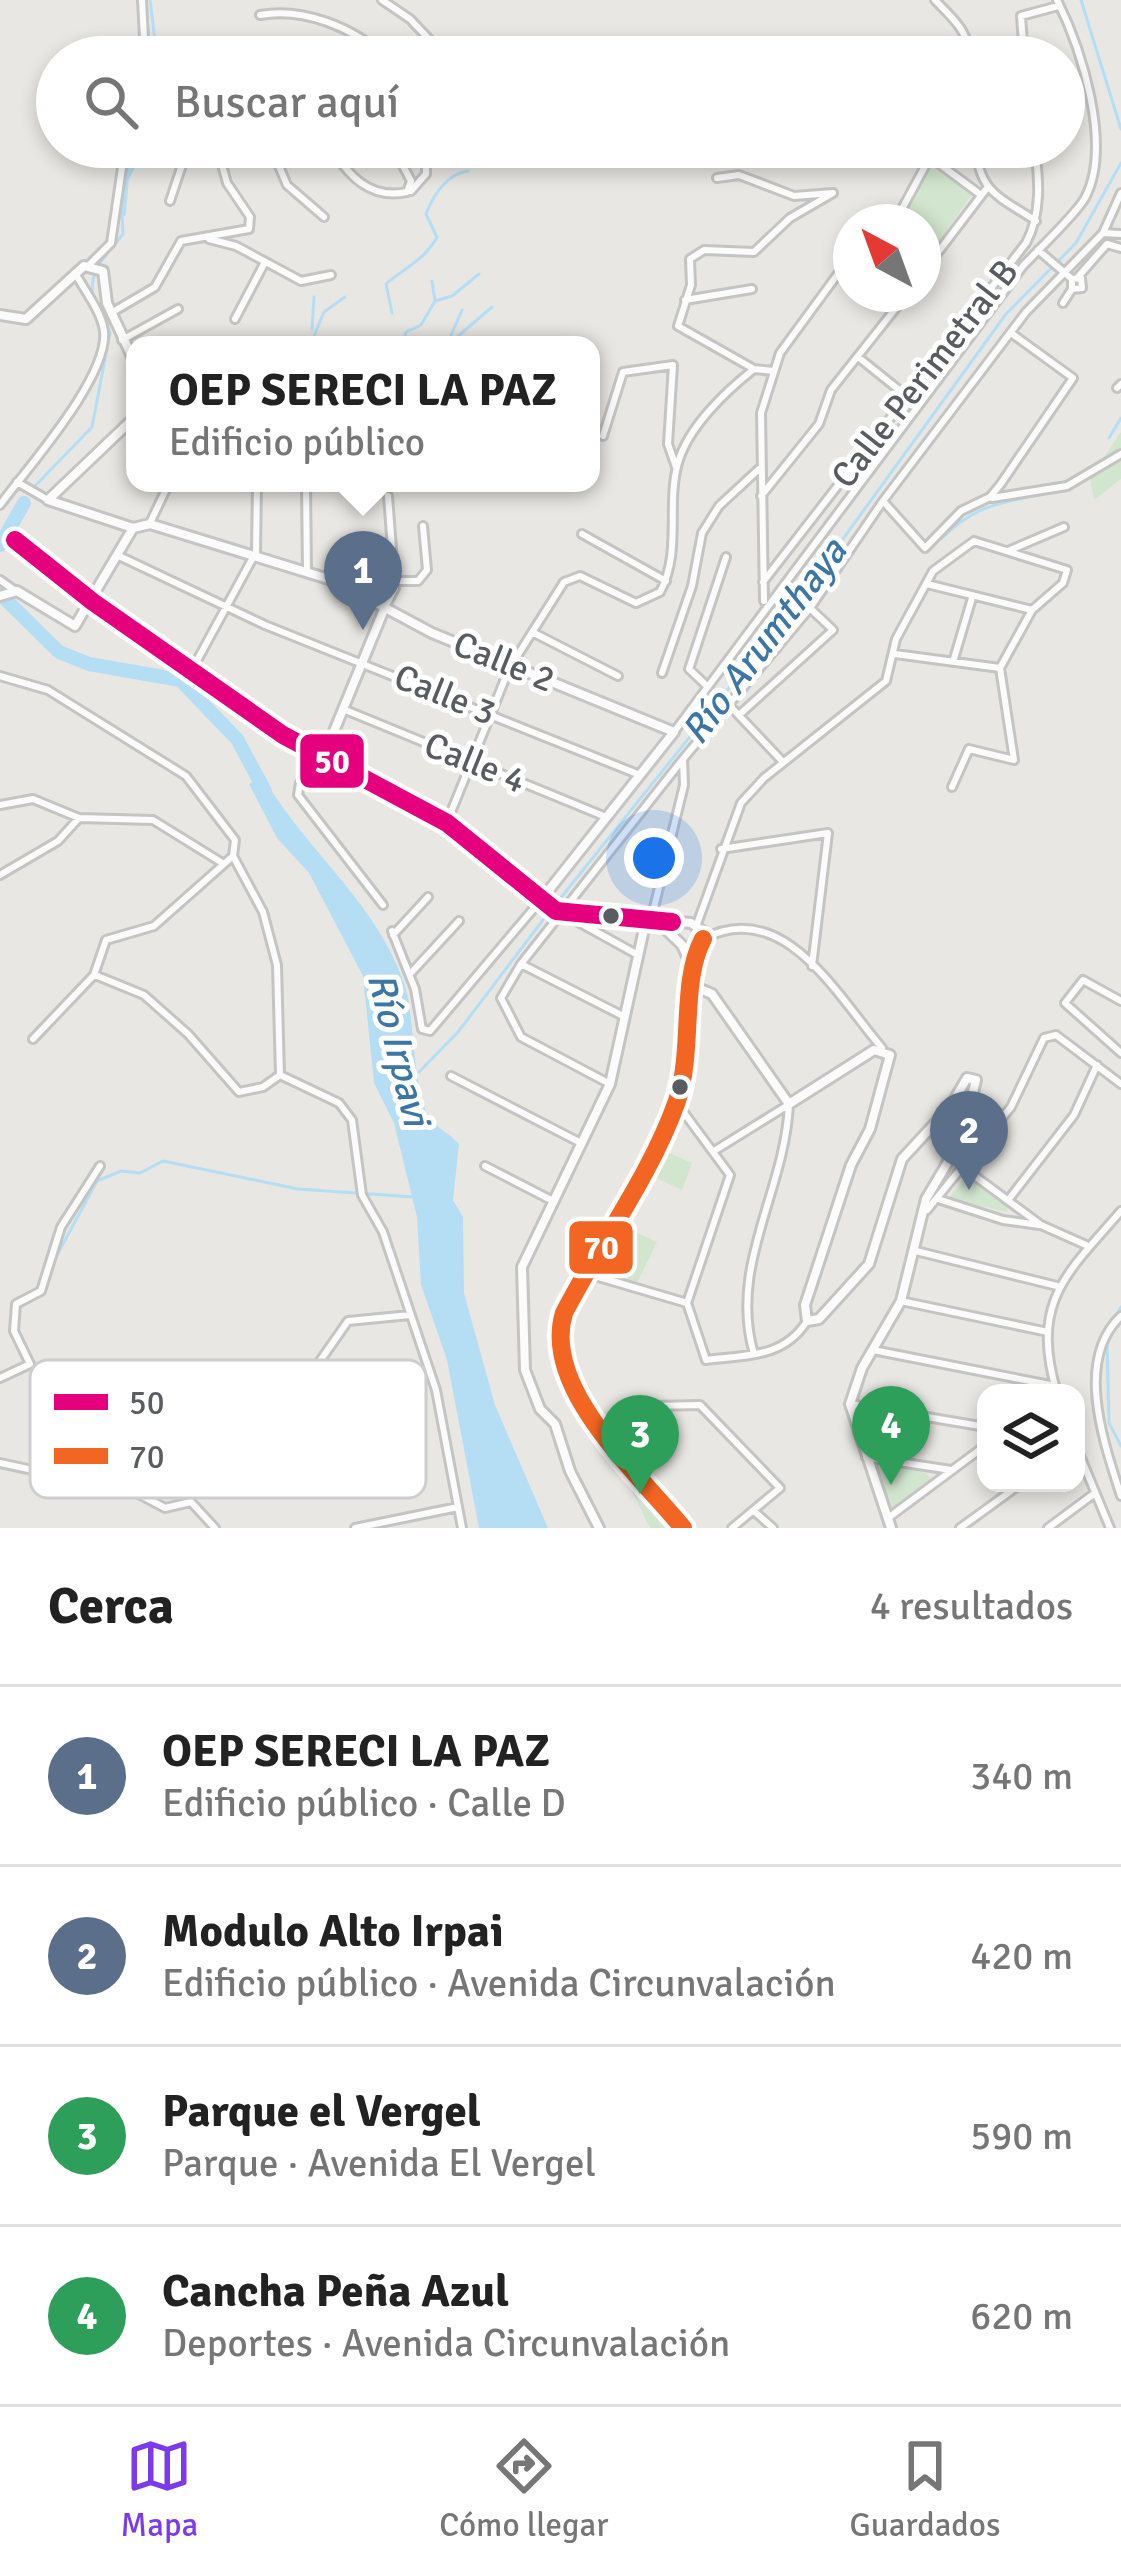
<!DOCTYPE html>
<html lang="es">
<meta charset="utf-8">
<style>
:root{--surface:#fff;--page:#f6f6f6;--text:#222;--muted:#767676;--line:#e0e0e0;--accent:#7c3aed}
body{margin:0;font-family:Signika,sans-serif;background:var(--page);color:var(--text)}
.controls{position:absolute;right:36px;bottom:36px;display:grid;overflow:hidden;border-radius:24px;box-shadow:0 6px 18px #0003}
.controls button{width:108px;height:108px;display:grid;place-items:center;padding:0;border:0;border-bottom:3px solid var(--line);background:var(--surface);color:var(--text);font:60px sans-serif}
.compass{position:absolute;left:833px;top:204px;width:108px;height:108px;border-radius:50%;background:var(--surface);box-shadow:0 6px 18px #0003;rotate:319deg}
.you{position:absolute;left:654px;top:858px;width:42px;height:42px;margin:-30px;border:9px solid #fff;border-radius:50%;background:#1a73e8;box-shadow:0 0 0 18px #1a73e833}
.badge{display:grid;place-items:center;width:78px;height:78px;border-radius:50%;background:var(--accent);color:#fff;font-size:39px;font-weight:700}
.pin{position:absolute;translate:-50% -99px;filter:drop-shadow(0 3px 6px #0008)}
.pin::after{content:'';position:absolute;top:63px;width:42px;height:36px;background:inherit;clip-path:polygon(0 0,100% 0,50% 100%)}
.popup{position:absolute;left:126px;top:336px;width:474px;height:156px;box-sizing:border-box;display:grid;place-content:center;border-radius:24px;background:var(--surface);filter:drop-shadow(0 3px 9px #0005);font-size:39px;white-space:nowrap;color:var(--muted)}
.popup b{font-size:45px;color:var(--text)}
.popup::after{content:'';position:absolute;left:50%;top:100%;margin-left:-24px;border:24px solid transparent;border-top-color:var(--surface)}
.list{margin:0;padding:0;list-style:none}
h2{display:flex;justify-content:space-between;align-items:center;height:156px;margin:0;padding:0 48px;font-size:51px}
h2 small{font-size:39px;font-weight:400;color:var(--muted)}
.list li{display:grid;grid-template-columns:78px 1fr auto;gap:36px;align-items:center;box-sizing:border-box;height:180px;padding:0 48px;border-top:3px solid var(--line)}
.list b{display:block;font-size:45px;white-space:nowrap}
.list p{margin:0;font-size:39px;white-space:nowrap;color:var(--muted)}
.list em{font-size:39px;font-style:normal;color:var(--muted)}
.icon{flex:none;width:66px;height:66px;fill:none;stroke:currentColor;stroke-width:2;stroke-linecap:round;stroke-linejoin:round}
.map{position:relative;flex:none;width:1121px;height:1528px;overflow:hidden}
.search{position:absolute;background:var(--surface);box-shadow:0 6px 18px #0003;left:36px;right:36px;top:36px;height:132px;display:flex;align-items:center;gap:30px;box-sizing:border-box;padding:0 42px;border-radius:66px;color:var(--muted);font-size:45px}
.sheet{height:876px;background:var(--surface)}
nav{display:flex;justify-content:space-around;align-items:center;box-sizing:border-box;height:168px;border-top:3px solid var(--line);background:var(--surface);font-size:33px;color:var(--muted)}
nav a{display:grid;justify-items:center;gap:6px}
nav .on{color:var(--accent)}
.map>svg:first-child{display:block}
.green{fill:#d2e5ce}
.water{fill:#b5def5}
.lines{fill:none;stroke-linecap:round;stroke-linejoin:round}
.stream{stroke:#b5def5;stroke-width:3}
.canal{stroke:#b5def5;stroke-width:8}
.river{stroke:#b5def5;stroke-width:14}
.minor-casing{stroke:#c4c4c3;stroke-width:12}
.tertiary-casing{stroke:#c4c4c3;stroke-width:14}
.secondary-casing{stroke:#c5c5c5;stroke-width:14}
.minor{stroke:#fcfbfb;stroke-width:6}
.tertiary{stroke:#fcfbfb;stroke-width:8}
.secondary{stroke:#fcfbfb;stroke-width:8}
.bus-1-casing{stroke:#fff;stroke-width:27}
.bus-2-casing{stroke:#fff;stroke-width:27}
.bus-1{stroke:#e5007d;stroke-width:18}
.bus-2{stroke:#f26522;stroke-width:18}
.bus-dot{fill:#595d61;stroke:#fff;stroke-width:4.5}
.labels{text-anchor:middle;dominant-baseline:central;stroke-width:10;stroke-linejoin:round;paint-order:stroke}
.street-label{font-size:36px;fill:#595d61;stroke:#fff}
.water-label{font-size:39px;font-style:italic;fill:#3c76a5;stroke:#fff}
.key{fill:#fff;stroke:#cdced0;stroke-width:3}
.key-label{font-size:33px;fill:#595d61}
.line-badge{stroke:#fff;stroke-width:4.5}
.badge-label{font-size:33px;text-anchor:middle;font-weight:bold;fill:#fff}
</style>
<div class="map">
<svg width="1121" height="1528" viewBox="0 0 1121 1528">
<rect width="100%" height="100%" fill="#e9e7e3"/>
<!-- green -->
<path class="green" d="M 930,166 L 972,194 L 927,259 L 923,222 L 899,222 Z
M 1121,432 L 1121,479 L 1094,500 L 1090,478 Z
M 663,1150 L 692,1163 L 682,1190 L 646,1173 Z
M 967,1175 L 1008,1205 L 1007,1212 L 949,1198 Z
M 618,1224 L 657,1242 L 636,1285 L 593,1271 Z
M 612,1450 L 677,1528 L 650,1528 Z
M 873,1462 L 926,1473 L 932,1480 L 891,1511 Z"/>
<!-- water -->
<path class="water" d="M 262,775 C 303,848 376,901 404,983 C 416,1016 411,1092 431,1120 C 438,1128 451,1135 459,1144 L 453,1200 L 463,1217 L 464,1293 L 495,1405 L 548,1528 L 479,1528 L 447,1360 L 421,1285 L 417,1217 L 394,1123 L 374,1083 L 363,976 L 309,873 L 277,838 L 249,784 Z"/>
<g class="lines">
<!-- stream -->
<path class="stream" d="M 150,0 L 157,57
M 1081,0 L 1121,129
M 432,281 L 435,301
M 93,296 C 88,269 108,254 123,234 L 122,213
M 392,313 L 386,284 C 405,267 424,261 437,237 L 426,214 C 434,194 447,174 468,171
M 312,329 L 314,297
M 314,336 L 324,312 L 345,297
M 449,340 L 462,310
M 403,345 L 406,332 L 421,325 L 435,301 L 452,296 L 479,274
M 448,345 L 492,307
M 1109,438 L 1121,418
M 36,485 L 92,427 L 110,333 L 97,304
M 941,539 C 980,500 1005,504 1055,491
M 555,905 L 790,612 L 1006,314 L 1076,243 L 1121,163
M 419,1072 L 458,1032 L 549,912
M 57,1255 L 97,1181 L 121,1171 L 140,1173 L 163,1161 L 298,1189 L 414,1197
M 1113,1321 L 1121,1307
M 1107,1342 L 1109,1423 L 1121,1446"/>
<!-- canal -->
<path class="canal" d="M 122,213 L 125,178 L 141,147"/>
<!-- river -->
<path class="river" d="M 0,545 L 24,503
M 0,594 L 59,652 L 89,664 L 180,680 L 237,739 L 265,791"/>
<!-- minor casing -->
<g class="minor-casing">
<path id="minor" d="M 142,0 L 145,57
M 382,0 L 410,19 L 446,57
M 935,0 C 953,19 968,30 970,57
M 260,15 C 303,7 353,27 385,57
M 262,57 L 267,57
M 1024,57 L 1021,16 L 1058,6
M 271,147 L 287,185 L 324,217
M 330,147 C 349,176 370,200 407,192 L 411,181 L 393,147
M 976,147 C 979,193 1000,197 1036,221
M 717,178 L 739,175 L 794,196 L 833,193 L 790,218 L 754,252 L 704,250 L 690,259 L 691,285 L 678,326 L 754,369
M 411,191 L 426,174 L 426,147
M 170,201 L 188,147
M 895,222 L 930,157 L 981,195
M 1103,233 L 1121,234
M 209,239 L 236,246 L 301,281 L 331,275
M 1038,250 L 1072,279 L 1072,289 L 1082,288 L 1081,278 L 1072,279
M 89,265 L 111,243 L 125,147
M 923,272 L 987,188
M 1078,277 L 1107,244 L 1121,248
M 685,300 L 752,289
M 1063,303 L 1072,289
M 111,313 L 155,287 L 181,241 L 249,229 L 250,217 L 227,183 L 217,147
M 235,319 L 265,262
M 122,340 L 178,309
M 858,357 L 909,398
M 1117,388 L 1121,384
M 603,436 L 623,372 L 673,365 L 668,444 L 676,467
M 17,482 L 48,500
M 306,483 L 307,573
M 761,496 L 819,424 L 831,390 L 907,294
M 992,498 L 1067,486 L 1121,454
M 883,501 L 925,548 L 961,511 L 990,497 L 1000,485 L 1073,378 L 1011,333
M 0,505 C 28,467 109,377 104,331 C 101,311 85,291 75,273
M 150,523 L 169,483
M 582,534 L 666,581
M 15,540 L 93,602 L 323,758 L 300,783 L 298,795 L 383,905
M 1008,551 L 1064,527
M 119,556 L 265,625 L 640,775
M 0,580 L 14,590
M 395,581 L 418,581 L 427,570 L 423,526
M 763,582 L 1026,243 C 1042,213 1039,180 1035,147
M 927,584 L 1032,610
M 764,601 L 761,413 L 780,353 L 851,256
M 385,607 L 395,588 L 388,496
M 534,633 L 618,676
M 953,662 L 972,598
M 193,668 L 256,552 L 257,483
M 662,673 L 692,586 L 702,533 L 719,506 L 759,469
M 0,676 L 48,690 L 186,776 L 235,840 L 233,856
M 708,687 L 689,669 L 726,557
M 730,706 L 783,762
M 343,709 L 606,817
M 739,715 L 833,630 L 810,608
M 674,732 L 1023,266 C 1037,251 1077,213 1085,198 C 1113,146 1081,48 1057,0
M 952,787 L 969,749 L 1014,760 L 1000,668
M 0,805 L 33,799 L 79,818 L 153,820 L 224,864
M 447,822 L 509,669 L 564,582 L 580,576 L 636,603 L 660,592 C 682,552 666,504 678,463 C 688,427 726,391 754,369 L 773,371
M 721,849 L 828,833 L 812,966
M 233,856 L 263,912 L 277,965 L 280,1075
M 0,875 L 58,841 L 79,818
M 562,913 L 638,955
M 651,920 L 684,785 L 683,759 L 810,608 L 883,501 L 1026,312 L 1103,233 L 1121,193
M 697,924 L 741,803 L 764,778 L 886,681 L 896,639 L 933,571 L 974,541 L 1067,570 L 1063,583 L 1032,610 L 1000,668 L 895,654
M 392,931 L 415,989 L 422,1029 L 430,1031 L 540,901
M 393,935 L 428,897
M 703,939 C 784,896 838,997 882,1048
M 521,964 L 625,1017
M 410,974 L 459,921
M 95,975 L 144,995 L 188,1034 L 239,1092 L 263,1087 L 280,1075
M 1121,1001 L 1083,980 L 1065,1003 L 1121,1053
M 33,1039 L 94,975 L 106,940 L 154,926 L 233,856
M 280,1075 L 339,1103 L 352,1120 L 362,1195 L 383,1232 L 436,1390 L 462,1528
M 451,1076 L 581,1143
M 610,1084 L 521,1037 L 501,998 L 521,964 L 683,759
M 676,1102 L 730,1175 L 687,1303
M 714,1151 L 788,1105
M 485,1166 L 553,1201
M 964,1168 L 1041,1225 L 1086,1245
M 938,1199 L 1003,1220 L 1039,1225
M 1009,1199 L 1074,1115 L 1097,1065
M 927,1210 L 1011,1107 L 1044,1038 L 1056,1035 L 1121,1084
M 916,1251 L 1057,1286
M 585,1273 L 687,1303
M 901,1301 L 1048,1332
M 687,1303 L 706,1360 C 746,1355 784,1358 807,1321
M 1121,1316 C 1074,1360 1104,1443 1121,1496
M 873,1350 L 1055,1386
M 754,1354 C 728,1266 785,1192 789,1104
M 0,1378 L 30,1364 L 14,1331 L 16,1304 L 41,1291 L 61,1227 L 100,1166
M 1057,1393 C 1030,1302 1066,1274 1121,1211
M 245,1396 L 299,1391 L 348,1321 L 410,1315
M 850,1404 L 986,1427
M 609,1438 L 651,1406 L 700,1405 L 780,1488 L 732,1528
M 1076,1446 L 1110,1528
M 866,1457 L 951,1470
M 0,1463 L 135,1492 L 165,1508 L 191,1502 L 215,1528
M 755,1512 L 773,1528
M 888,1518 L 986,1445
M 355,1528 L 458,1507
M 960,1528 L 1022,1483
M 1048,1528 L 1095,1493"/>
</g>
<!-- tertiary casing -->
<g class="tertiary-casing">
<path id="tertiary" d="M 0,315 L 26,319 L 84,266 L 103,271 L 107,303 L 135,363
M 133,528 L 48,500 L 135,417
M 693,986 L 712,994 L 789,1104 L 874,1050 L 890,1055 L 870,1129 L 851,1165 L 805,1305 L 807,1321 L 819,1319 L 869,1264 L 902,1159 L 950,1107 L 967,1078 L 976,1080 L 962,1138 L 926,1199 L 901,1301 L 862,1368 L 850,1404 L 891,1528
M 599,1528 L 570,1471 L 555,1424 L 540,1409 L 525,1370 L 522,1267 L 610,1084 L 646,920"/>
</g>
<!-- secondary casing -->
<g class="secondary-casing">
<path id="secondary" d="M 0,596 L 17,591 L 75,626 L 133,528 L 150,524 L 335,581 L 432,633 L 674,732 L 541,900
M 385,607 L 323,758 L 447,823 L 556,911 L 691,923 L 704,932 L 692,968 L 688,1054 L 676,1102 L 663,1136 L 564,1313 C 541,1388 639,1474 683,1528
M 658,922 L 682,945 L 692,967"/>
</g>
<!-- minor -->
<use href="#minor" class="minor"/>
<!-- tertiary -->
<use href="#tertiary" class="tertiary"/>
<!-- secondary -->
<use href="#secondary" class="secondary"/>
<!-- bus-1 casing -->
<g class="bus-1-casing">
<path id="bus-1" d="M 15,540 L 93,602 L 283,735 L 447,823 L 556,911 L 672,922"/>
</g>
<!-- bus-2 casing -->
<g class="bus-2-casing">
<path id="bus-2" d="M 683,1528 C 639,1474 541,1388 564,1313 C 600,1243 651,1175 677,1101 C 694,1050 680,982 703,939"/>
</g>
<!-- bus-1 -->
<use href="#bus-1" class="bus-1"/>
<!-- bus-2 -->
<use href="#bus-2" class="bus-2"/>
</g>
<!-- markers -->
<g class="bus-dot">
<circle cx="611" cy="916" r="10"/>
<circle cx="680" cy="1087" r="10"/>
</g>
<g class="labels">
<!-- street labels -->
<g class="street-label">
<text transform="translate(925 374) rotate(-52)">Calle Perimetral B</text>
<text transform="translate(504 662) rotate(22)">Calle 2</text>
<text transform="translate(445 695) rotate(22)">Calle 3</text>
<text transform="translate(475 763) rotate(22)">Calle 4</text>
</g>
<!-- water labels -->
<g class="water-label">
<text transform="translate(764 641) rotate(-53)">Río Arumthaya</text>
<text transform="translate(399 1049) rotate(76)">Río Irpavi</text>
</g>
</g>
<!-- legend -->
<rect x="30" y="1360" width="396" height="138" rx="18" class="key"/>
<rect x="54" y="1394" width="54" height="16" fill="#e5007d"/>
<rect x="54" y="1448" width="54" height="16" fill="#f26522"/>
<g class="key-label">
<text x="129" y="1414">50</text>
<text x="129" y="1468">70</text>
</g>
<g class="line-badge">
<rect x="298" y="732" width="68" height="58" rx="12" fill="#e5007d"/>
<rect x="567" y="1219" width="68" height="57" rx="12" fill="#f26522"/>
</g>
<g class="badge-label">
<text x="332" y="773">50</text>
<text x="601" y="1259">70</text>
</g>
</svg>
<div class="controls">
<button><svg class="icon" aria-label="layers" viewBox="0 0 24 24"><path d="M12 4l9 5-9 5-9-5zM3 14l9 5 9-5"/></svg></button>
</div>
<svg class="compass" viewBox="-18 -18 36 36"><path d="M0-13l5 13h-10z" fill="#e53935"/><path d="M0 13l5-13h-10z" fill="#767676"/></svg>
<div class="you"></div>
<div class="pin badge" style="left:363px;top:630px;background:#5c6f8a">1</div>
<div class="popup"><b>OEP SERECI LA PAZ</b>Edificio público</div>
<div class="pin badge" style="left:969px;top:1190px;background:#5c6f8a">2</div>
<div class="pin badge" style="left:640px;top:1494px;background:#2e9e5b">3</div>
<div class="pin badge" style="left:891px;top:1485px;background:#2e9e5b">4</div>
<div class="search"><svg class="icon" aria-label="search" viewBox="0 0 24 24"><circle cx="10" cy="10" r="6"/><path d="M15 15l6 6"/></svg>Buscar aquí</div>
</div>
<section class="sheet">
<h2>Cerca<small>4 resultados</small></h2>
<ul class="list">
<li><span class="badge" style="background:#5c6f8a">1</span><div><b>OEP SERECI LA PAZ</b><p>Edificio público · Calle D</p></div><em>340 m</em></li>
<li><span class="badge" style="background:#5c6f8a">2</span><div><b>Modulo Alto Irpai</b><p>Edificio público · Avenida Circunvalación</p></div><em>420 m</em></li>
<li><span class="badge" style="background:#2e9e5b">3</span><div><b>Parque el Vergel</b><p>Parque · Avenida El Vergel</p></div><em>590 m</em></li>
<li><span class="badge" style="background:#2e9e5b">4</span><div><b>Cancha Peña Azul</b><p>Deportes · Avenida Circunvalación</p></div><em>620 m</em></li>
</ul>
</section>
<nav>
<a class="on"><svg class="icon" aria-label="map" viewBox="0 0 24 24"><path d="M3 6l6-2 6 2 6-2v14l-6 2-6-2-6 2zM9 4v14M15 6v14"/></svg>Mapa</a>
<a><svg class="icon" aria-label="directions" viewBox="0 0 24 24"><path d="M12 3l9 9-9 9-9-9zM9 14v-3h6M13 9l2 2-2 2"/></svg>Cómo llegar</a>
<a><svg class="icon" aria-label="saved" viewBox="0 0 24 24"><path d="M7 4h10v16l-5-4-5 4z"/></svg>Guardados</a>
</nav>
